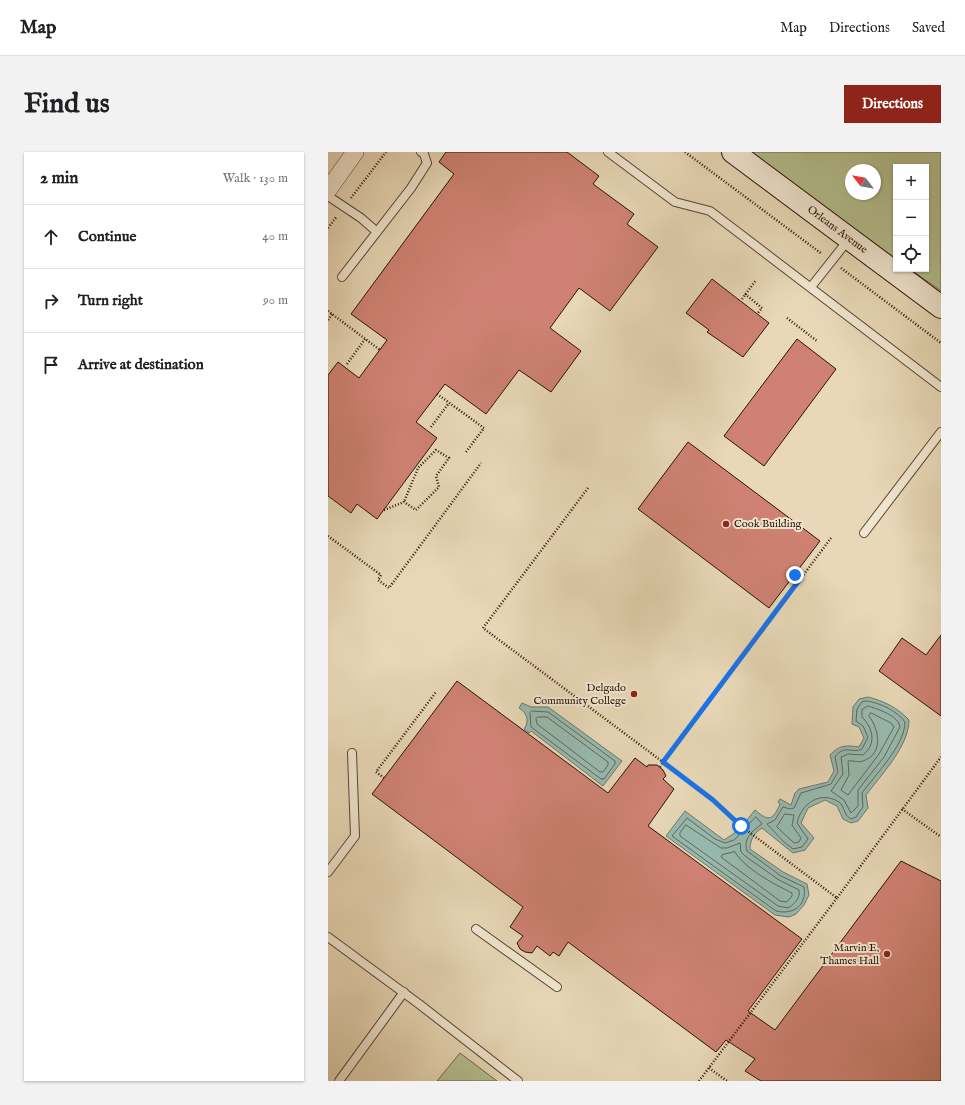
<!DOCTYPE html>
<meta charset="utf-8">
<style>
:root{--surface:#fff;--page:#f2f2f2;--text:#202124;--muted:#757577;--line:#e0e0e0;--accent:#8f2418}
body{margin:0;font-family:"IM FELL English",serif;background:var(--page);color:var(--text)}
.controls{position:absolute;right:12px;top:12px;display:grid;overflow:hidden;border-radius:0px;box-shadow:0 1px 3px #0004}
.controls button{width:36px;height:36px;display:grid;place-items:center;padding:0;border:0;border-bottom:1px solid var(--line);background:var(--surface);color:var(--text);font:20px sans-serif}
.compass{position:absolute;left:517px;top:12px;width:36px;height:36px;border-radius:50%;background:var(--surface);box-shadow:0 1px 3px #0004;rotate:301deg}
.stop{position:absolute;width:12px;height:12px;margin:-9px;border:3px solid #1a73e8;border-radius:50%;background:#fff}
.stop.end{background:#1a73e8;border-color:#fff;box-shadow:0 1px 4px #0008}
.list{margin:0;padding:0;list-style:none}
h2{display:flex;justify-content:space-between;align-items:center;height:52px;margin:0;padding:0 16px;font-size:17px}
h2 small{font-size:13px;font-weight:400;color:var(--muted)}
.list li{display:grid;grid-template-columns:26px 1fr auto;gap:12px;align-items:center;box-sizing:border-box;height:64px;padding:0 16px;border-top:1px solid var(--line)}
.list b{display:block;font-size:15px;white-space:nowrap}
.list em{font-size:13px;font-style:normal;color:var(--muted)}
.icon{flex:none;width:22px;height:22px;fill:none;stroke:currentColor;stroke-width:2;stroke-linecap:round;stroke-linejoin:round}
.map{position:relative;flex:none;width:613px;height:929px;overflow:hidden;border-radius:0px}
header{display:flex;align-items:center;gap:24px;box-sizing:border-box;height:56px;padding:0 20px;background:var(--surface);border-bottom:1px solid var(--line)}
header strong{font-size:19px}
nav{display:flex;gap:22px;margin-inline-start:auto;font-size:14px}
.intro{display:flex;align-items:center;justify-content:space-between;box-sizing:border-box;height:96px;padding:0 24px}
h1{margin:0;font-size:28px}
.button{padding:10px 18px;border-radius:0px;background:var(--accent);color:#fff;font-size:14px;font-weight:700}
main{display:flex;gap:24px;padding:0 24px}
aside{flex:1;background:var(--surface);border-radius:0px;box-shadow:0 1px 3px #0004}
.map>svg:first-child{display:block}
.green{fill:#b4bf8f;stroke:#70684a;fill-rule:evenodd}
.water{fill:#97baaf;stroke:#6c776b}
.lines{fill:none;stroke-linecap:round;stroke-linejoin:round}
.shore{stroke:#61665a;stroke-width:1}
.building{fill:#cf8273;stroke:#2b1204}
.lane-casing{stroke:#5a4431;stroke-width:10}
.street-casing{stroke:#5a4431;stroke-width:18}
.secondary-casing{stroke:#2b1204;stroke-width:24}
.path{stroke:#2b1204;stroke-width:2.5;stroke-dasharray:1 2;stroke-linecap:butt}
.lane{stroke:#f0e6d0;stroke-width:8}
.street{stroke:#f0e6d0;stroke-width:17}
.secondary{stroke:#f0e6d0;stroke-width:22}
.route{stroke:#1a73e8;stroke-width:5}
.poi-dot{fill:#8f2418;stroke:#f0e6d0;stroke-width:1.5}
.labels{text-anchor:middle;dominant-baseline:central;stroke-width:4;stroke-linejoin:round;paint-order:stroke}
.street-label{font-size:11px;fill:#2b1204;stroke:#f0e6d0}
.poi-label{font-size:11px;fill:#2b1204;stroke:#f0e6d0;text-anchor:end}
</style>
<header>
<strong>Map</strong>
<nav><a>Map</a><a>Directions</a><a>Saved</a></nav>
</header>
<div class="intro"><h1>Find us</h1><a class="button">Directions</a></div>
<main>
<aside>
<h2>2 min<small>Walk · 130 m</small></h2>
<ul class="list">
<li><svg class="icon" aria-label="ahead" viewBox="0 0 24 24"><path d="M12 20V5M6 11l6-6 6 6"/></svg><div><b>Continue</b></div><em>40 m</em></li>
<li><svg class="icon" aria-label="right" viewBox="0 0 24 24"><path d="M7 20v-9h11M14 6l5 5-5 5"/></svg><div><b>Turn right</b></div><em>90 m</em></li>
<li><svg class="icon" aria-label="arrive" viewBox="0 0 24 24"><path d="M6 21V4h12l-3 4 3 4H6"/></svg><div><b>Arrive at destination</b></div></li>
</ul>
</aside>
<div class="map">
<svg width="613" height="929" viewBox="0 0 613 929">
<rect width="100%" height="100%" fill="#e8d8b7"/>
<filter id="stains"><feTurbulence type="fractalNoise" baseFrequency=".005" numOctaves="4"/><feColorMatrix values="0 0 0 0 .2 0 0 0 0 .09 0 0 0 0 .02 0 0 0 .5 -.17"/></filter>
<radialGradient id="worn" r=".72"><stop offset=".6" stop-color="#630" stop-opacity="0"/><stop offset="1" stop-color="#630" stop-opacity=".3"/></radialGradient>
<!-- green -->
<path class="green" d="M 421,0 L 613,0 L 613,139 L 582,117 L 598,117 L 598,15 L 568,15 L 568,107 ZM 523,18 L 547,18 L 547,42 L 523,42 Z
M 132,901 L 169,929 L 109,929 Z"/>
<!-- water -->
<path class="water" d="M 540,545 C 556,549 570,556 581,568 C 581,594 553,623 538,643 L 540,656 L 530,669 L 523,671 L 515,667 L 509,654 L 497,648 L 480,656 L 473,671 L 486,686 L 477,698 L 465,701 L 434,676 C 426,681 422,688 422,697 L 455,720 L 479,732 L 481,743 L 476,753 L 468,762 L 461,765 L 447,763 L 338,684 L 357,659 L 396,688 L 411,678 L 427,658 C 439,668 444,671 452,652 L 450,650 L 452,647 L 463,653 L 467,641 L 471,637 L 500,630 L 506,619 L 502,603 C 511,593 518,593 531,595 L 536,586 L 531,575 L 524,572 L 525,555 L 531,547 Z
M 194,551 L 203,555 L 220,555 L 294,609 L 275,634 L 203,579 L 201,581 L 196,577 C 202,569 199,561 191,556 Z"/>
<g class="lines">
<!-- shore -->
<path class="shore" d="M 540,549 C 554,552 569,559 577,570 C 577,593 547,623 534,641 L 535,655 L 528,665 L 523,667 C 515,663 517,654 511,650 C 492,638 473,652 469,671 L 480,687 L 474,695 L 465,697 L 456,690 L 439,672 L 447,668 L 455,655 L 462,657 L 466,656 L 473,641 L 503,632 L 510,620 L 507,605 C 516,592 525,602 534,597 L 540,585 L 535,574 L 528,569 L 529,557 L 534,550 Z
M 540,554 C 550,557 571,564 572,575 L 556,605 L 530,638 L 530,654 L 523,661 L 516,648 L 503,639 L 515,622 L 513,605 L 520,602 L 535,603 C 549,592 545,576 534,565 L 534,558 Z
M 204,559 L 220,560 L 287,609 L 287,612 L 276,627 L 273,627 L 203,575 L 202,561 Z
M 543,561 L 563,571 L 566,575 L 551,602 L 520,643 L 513,638 L 521,623 L 520,609 C 525,608 530,611 535,609 C 556,602 551,577 541,564 Z
M 210,565 L 219,565 L 280,610 L 280,613 L 275,620 L 272,620 L 209,572 L 208,567 Z
M 457,662 L 466,663 L 464,673 L 473,686 L 471,690 L 466,691 L 449,675 Z
M 428,665 L 434,672 C 424,679 415,686 419,699 L 453,724 L 476,735 C 479,754 465,763 448,759 L 344,684 L 359,666 L 387,687 L 397,691 L 406,688 Z
M 358,673 L 393,696 L 399,696 L 412,691 L 413,700 L 417,704 L 451,728 L 471,738 C 473,745 466,753 460,756 L 450,754 L 352,684 L 352,681 Z
M 407,700 C 417,717 446,732 464,741 L 464,744 L 459,750 L 452,749 L 393,705 L 394,703 Z"/>
</g>
<!-- building -->
<path class="building" d="M 118,0 L 239,0 L 271,24 L 265,32 L 306,62 L 299,72 L 330,95 L 282,159 L 251,136 L 222,176 L 253,199 L 223,240 L 191,218 L 158,262 L 117,232 L 88,270 L 109,286 L 49,367 L 29,352 L 23,361 L 0,344 L 0,223 L 10,210 L 31,226 L 59,188 L 23,162 L 126,22 L 111,10 Z
M 384,127 L 441,171 L 415,205 L 379,180 L 381,178 L 358,161 Z
M 469,187 L 508,217 L 436,314 L 396,284 Z
M 360,290 L 492,389 L 441,456 L 310,357 Z
M 613,483 L 613,564 L 551,519 L 574,486 L 598,503 Z
M 129,529 L 280,641 L 307,606 L 319,615 L 320,613 L 329,613 L 335,618 L 338,624 L 335,627 L 346,637 L 320,674 L 474,787 L 420,859 L 447,878 L 573,709 L 613,729 L 613,929 L 433,929 L 417,919 L 427,907 L 398,888 L 388,900 L 240,790 L 231,804 L 225,800 L 222,804 L 209,794 L 204,801 L 197,800 L 192,797 L 189,791 L 195,784 L 182,775 L 195,755 L 44,642 Z"/>
<g class="lines">
<!-- lane casing -->
<g class="lane-casing">
<path id="lane" d="M 280,0 L 347,50 L 382,59 L 613,235
M 0,44 L 33,66 L 49,80
M 14,125 L 83,36 L 99,11 L 96,2 L 93,0
M 483,135 L 521,87
M 536,381 L 613,280
M 0,720 L 27,684 L 24,601
M 148,777 L 229,835
M 0,785 L 91,852 L 190,929
M 11,929 L 76,840"/>
</g>
<!-- street casing -->
<g class="street-casing">
<path id="street" d="M 0,38 L 27,0"/>
</g>
<!-- secondary casing -->
<g class="secondary-casing">
<g id="secondary">
<path id="s1" d="M 405,0 L 613,155"/>
</g>
</g>
<!-- path -->
<path class="path" d="M 357,0 L 494,102
M 23,46 L 58,0
M 0,76 L 9,64
M 513,116 L 613,191
M 417,142 L 434,156 L 430,161
M 414,147 L 428,128
M 0,159 L 52,198
M 459,166 L 489,189
M 0,168 L 4,162
M 19,212 L 37,187
M 109,242 L 156,276 L 138,300
M 103,275 L 121,251
M 260,336 L 155,476 L 335,610 L 385,648 L 413,674 L 509,746 L 613,605
M 56,358 L 76,350 L 88,358 L 111,335 L 108,324 L 121,306 L 108,298 L 90,316 L 76,350
M 0,384 L 53,423 L 50,428 L 61,436 L 153,311
M 467,423 L 472,427
M 332,615 L 503,386
M 56,626 L 48,620 L 108,540
M 574,657 L 613,685
M 381,916 L 399,929
M 371,929 L 509,746"/>
<!-- lane -->
<use href="#lane" class="lane"/>
<!-- street -->
<use href="#street" class="street"/>
<!-- secondary -->
<use href="#secondary" class="secondary"/>
</g>
<g class="lines">
<!-- route -->
<path class="route" d="M 413,674 L 385,648 L 335,610 L 472,427 L 467,423"/>
</g>
<!-- markers -->
<g class="poi-dot">
<circle cx="398" cy="372" r="4"/>
<circle cx="306" cy="542" r="4"/>
<circle cx="559" cy="802" r="4"/>
</g>
<g class="labels">
<!-- street labels -->
<g class="street-label">
<text stroke="none"><textPath href="#s1" startOffset="130">Orleans Avenue</textPath></text>
</g>
<!-- poi labels -->
<g class="poi-label">
<text x="406" y="372" text-anchor="start">Cook Building</text>
<text x="298" y="536">Delgado<tspan x="298" dy="13">Community College</tspan></text>
<text x="551" y="796">Marvin E.<tspan x="551" dy="13">Thames Hall</tspan></text>
</g>
</g>
<rect width="100%" height="100%" filter="url(#stains)"/>
<rect width="100%" height="100%" fill="url(#worn)"/>
</svg>
<div class="controls">
<button>+</button>
<button>−</button>
<button><svg class="icon" aria-label="locate" viewBox="0 0 24 24"><circle cx="12" cy="12" r="6"/><path d="M12 2v4M12 18v4M2 12h4M18 12h4"/></svg></button>
</div>
<svg class="compass" viewBox="-18 -18 36 36"><path d="M0-13l5 13h-10z" fill="#e53935"/><path d="M0 13l5-13h-10z" fill="#757577"/></svg>
<div class="stop" style="left:413px;top:674px"></div>
<div class="stop end" style="left:467px;top:423px"></div>
</div>
</main>
